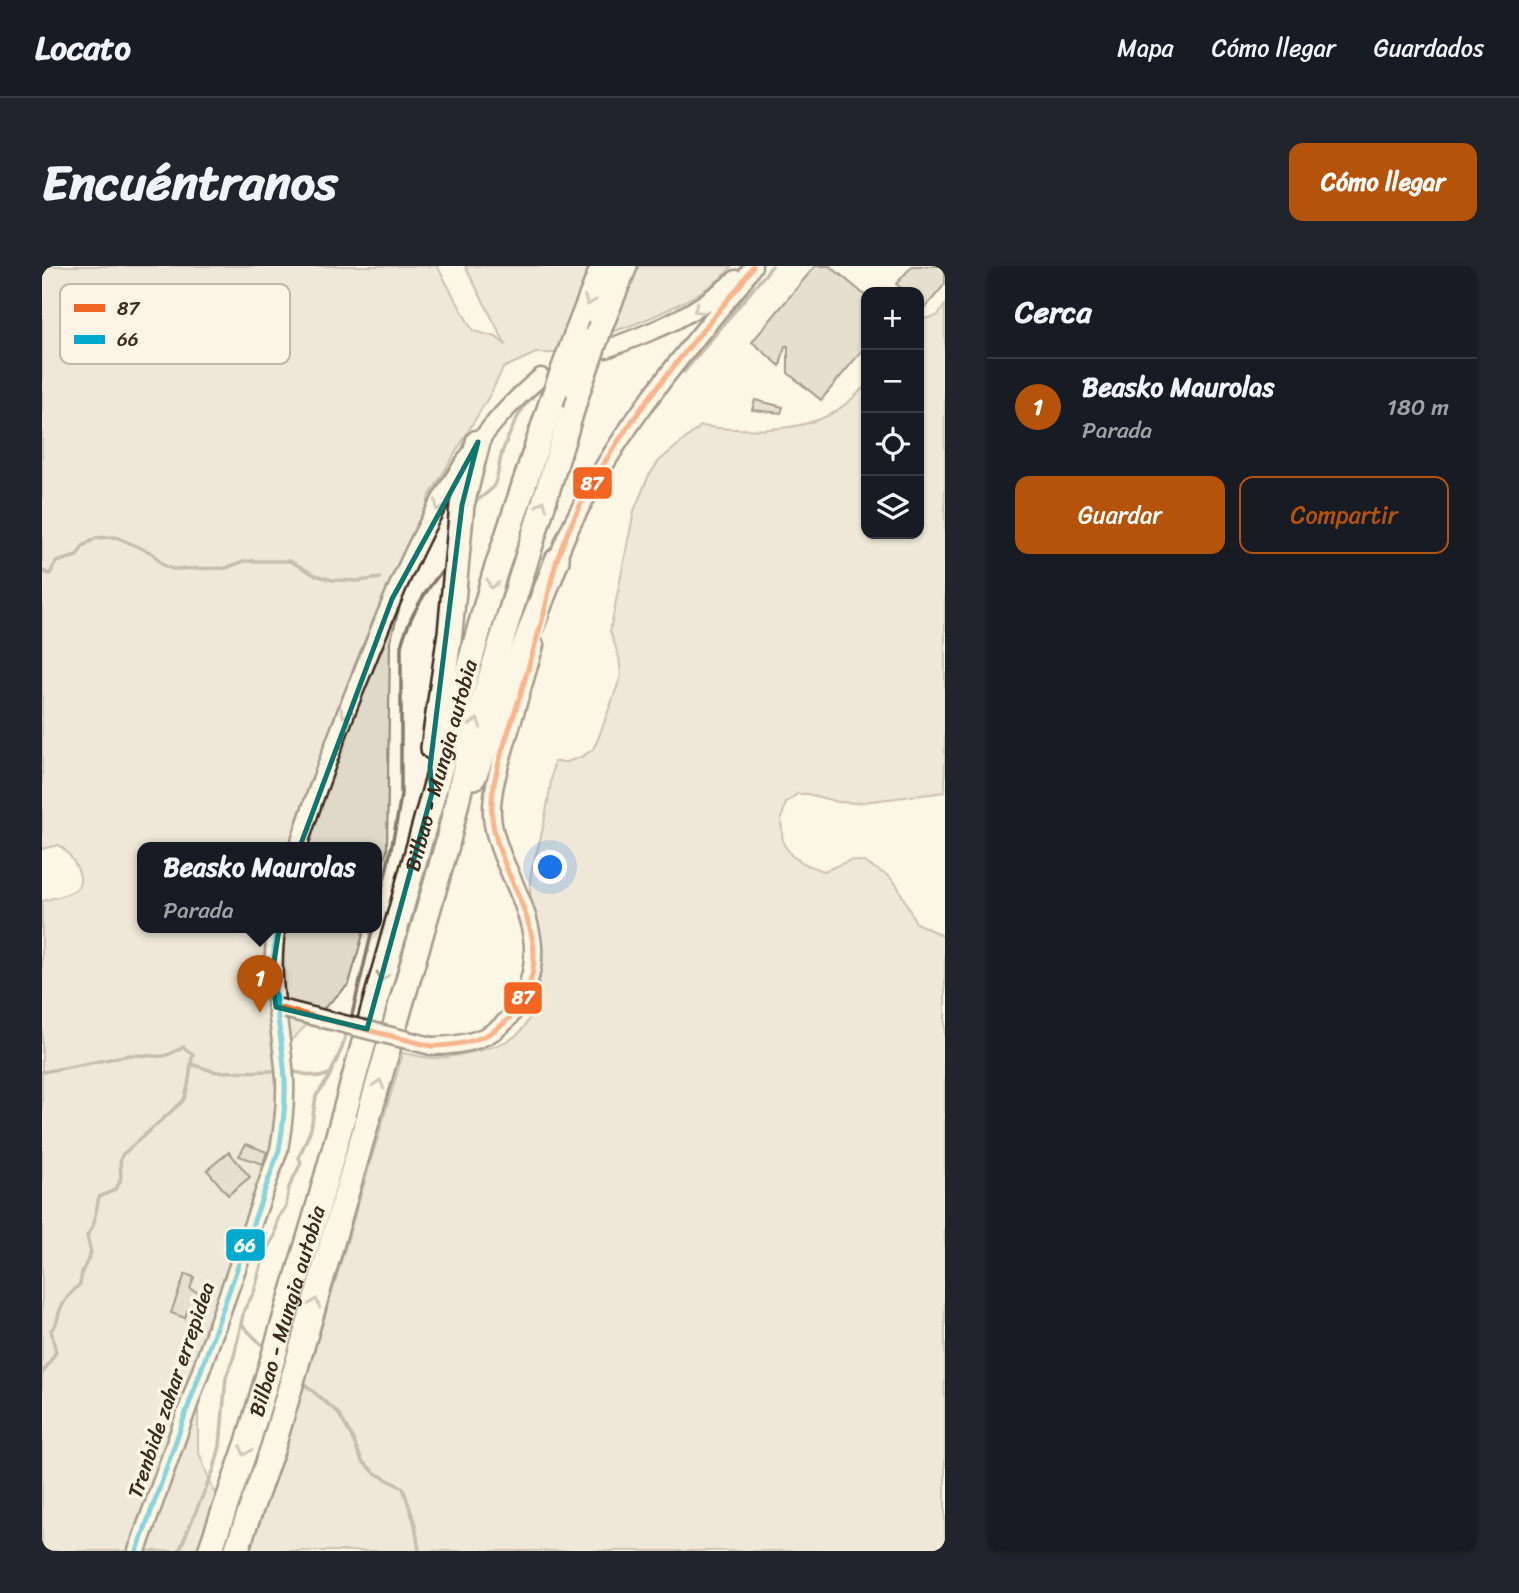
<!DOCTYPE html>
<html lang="es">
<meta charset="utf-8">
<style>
:root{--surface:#171b24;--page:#20242c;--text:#f1f3f6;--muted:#9ea1a6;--line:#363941;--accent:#b45309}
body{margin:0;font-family:Sriracha,sans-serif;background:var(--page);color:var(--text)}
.controls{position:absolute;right:21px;top:21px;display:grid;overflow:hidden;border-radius:14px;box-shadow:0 2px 5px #0004}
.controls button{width:63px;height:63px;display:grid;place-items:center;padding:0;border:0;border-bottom:2px solid var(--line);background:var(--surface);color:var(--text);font:35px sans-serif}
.you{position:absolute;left:509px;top:602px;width:24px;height:24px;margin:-18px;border:5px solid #fff;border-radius:50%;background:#1a73e8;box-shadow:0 0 0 10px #1a73e833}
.badge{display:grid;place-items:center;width:46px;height:46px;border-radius:50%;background:var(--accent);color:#fff;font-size:23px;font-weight:700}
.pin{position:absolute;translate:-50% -58px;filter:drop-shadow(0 2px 4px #0008)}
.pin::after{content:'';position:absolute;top:37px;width:24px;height:21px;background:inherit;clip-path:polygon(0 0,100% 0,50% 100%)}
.popup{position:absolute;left:95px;top:576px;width:245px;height:91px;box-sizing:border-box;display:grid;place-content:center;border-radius:14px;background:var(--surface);filter:drop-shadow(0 2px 5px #0005);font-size:23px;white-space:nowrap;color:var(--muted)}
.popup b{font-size:26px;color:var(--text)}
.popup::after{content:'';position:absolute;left:50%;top:100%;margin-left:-14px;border:14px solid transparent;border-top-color:var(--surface)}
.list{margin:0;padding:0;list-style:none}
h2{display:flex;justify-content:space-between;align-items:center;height:91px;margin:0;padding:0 28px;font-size:30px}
h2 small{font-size:23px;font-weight:400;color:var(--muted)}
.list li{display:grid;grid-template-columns:46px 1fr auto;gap:21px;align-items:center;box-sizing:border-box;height:98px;padding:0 28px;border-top:2px solid var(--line)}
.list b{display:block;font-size:26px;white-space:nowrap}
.list p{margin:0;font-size:23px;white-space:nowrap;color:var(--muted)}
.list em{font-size:23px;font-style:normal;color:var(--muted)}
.actions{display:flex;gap:14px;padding:21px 28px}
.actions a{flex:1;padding:16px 0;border:2px solid var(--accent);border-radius:14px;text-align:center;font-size:24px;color:var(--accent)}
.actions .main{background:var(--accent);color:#fff}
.icon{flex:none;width:38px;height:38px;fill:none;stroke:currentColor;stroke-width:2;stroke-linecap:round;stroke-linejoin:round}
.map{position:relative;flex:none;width:903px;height:1285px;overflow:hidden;border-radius:14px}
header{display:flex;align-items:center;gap:42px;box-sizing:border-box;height:98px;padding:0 35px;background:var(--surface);border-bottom:2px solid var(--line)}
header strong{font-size:33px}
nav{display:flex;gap:38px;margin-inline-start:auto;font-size:24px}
.intro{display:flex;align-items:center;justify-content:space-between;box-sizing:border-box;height:168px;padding:0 42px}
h1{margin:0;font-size:49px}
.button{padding:18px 32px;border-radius:14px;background:var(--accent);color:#fff;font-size:24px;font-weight:700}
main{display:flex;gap:42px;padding:0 42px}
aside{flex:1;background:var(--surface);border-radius:14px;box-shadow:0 2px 5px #0004}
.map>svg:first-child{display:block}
.green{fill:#e0d8c8;stroke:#8e8173;stroke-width:2}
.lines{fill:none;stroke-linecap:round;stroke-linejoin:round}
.stream{stroke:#85796b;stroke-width:3.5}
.building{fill:#ccc2b3;stroke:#3b2a1e;stroke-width:2}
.tertiary-casing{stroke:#3b2a1e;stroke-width:21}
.motorway-casing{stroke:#3b2a1e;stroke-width:28}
.tertiary{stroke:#fcf5e5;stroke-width:16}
.motorway{stroke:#fcf5e5;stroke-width:23}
.tertiary-bridge-casing{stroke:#3b2a1e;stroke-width:21;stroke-linecap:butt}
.motorway-bridge-casing{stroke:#3b2a1e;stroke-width:28;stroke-linecap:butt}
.tertiary-bridge{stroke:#fcf5e5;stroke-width:16}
.motorway-bridge{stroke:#fcf5e5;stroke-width:23}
.bus-1-casing{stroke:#fcf5e5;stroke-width:10}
.bus-2-casing{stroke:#fcf5e5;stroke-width:10}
.bus-1{stroke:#f26522;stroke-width:5}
.bus-2{stroke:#00a9ce;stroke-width:5}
.oneway{stroke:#9c9082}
.marked{fill:none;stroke:#0f766e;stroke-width:5;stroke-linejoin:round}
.labels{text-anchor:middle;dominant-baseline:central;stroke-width:7;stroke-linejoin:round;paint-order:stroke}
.street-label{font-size:21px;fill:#3b2a1e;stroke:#fcf5e5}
.key{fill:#fcf5e5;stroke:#c2b8a9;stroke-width:2}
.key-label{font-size:19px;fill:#3b2a1e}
.line-badge{stroke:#fcf5e5;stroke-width:2.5}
.badge-label{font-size:19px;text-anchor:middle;font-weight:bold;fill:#fff}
</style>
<header>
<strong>Locato</strong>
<nav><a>Mapa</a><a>Cómo llegar</a><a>Guardados</a></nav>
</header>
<div class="intro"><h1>Encuéntranos</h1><a class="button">Cómo llegar</a></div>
<main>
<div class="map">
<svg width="903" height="1285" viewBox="0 0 903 1285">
<rect width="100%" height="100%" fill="#fcf5e5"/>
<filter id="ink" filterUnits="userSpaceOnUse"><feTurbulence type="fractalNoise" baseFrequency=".0143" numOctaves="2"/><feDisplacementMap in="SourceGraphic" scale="14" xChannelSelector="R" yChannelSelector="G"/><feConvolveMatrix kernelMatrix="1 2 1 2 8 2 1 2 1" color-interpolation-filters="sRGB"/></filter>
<g filter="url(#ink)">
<!-- green -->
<path class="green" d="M 0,0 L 395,0 L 431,65 L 454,71 L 464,79 L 423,0 L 547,0 L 514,87 L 494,87 L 461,102 L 449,127 L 387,231 L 348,377 L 345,584 L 335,618 L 335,581 L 101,581 L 101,661 L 323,661 L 307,718 L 237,786 L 242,799 L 232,908 L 215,975 L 172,1086 L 156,1141 L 156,1184 L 174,1231 L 217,1258 L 280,1060 L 361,787 C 371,789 382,792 393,792 C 413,791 465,781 478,766 C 494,749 500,707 499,685 C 497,662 487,639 488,617 C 488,601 496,585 499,570 C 505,546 508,521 512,496 L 525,496 L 541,490 L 551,483 L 556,473 L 579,410 L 577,391 L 568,365 L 592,245 L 606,211 L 617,195 L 659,160 C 697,165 750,167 785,150 C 800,143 813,131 824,119 L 824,268 L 877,268 L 877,54 L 895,50 L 903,39 L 903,526 L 813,537 L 796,536 L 766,528 L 755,528 L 744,537 L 739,553 L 741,577 L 750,590 L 765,599 L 782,605 L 809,594 L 822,596 L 848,611 L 855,619 L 874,657 L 903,671 L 903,1285 L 0,1285 L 0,635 C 10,632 30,629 36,621 C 44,609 26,584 16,579 L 0,583 Z
M 593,0 L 690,0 C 671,27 598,58 566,67 Z"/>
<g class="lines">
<!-- stream -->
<path class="stream" d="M 642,106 L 730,0
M 430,238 C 436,233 447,227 451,221 C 458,210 456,195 461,184 C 469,164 480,135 499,124
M 0,305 L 8,308 L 14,296 L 35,290 L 41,280 L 54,272 L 74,271 L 110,287 L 121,299 L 130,303 L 184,302 L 202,295 L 248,295 L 273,309 L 291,314 L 317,315 L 338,312
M 335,644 C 344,605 354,567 359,528 L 359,380 C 366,353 383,324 402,303
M 309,753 L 331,661
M 149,798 L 174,806 L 236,805
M 247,805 L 278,811 L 287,808
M 0,806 C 27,801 55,796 82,790 C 94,787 108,791 121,790 C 128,789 135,784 141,781 L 151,788 C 147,803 149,819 141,835 L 80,889 C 74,901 85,911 73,923 C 69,927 62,928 57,931 L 51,960 L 45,970 L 49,987 L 40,1006 L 38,1018 C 30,1026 20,1036 17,1047 C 15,1055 15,1058 9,1064 L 14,1086 L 0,1108
M 200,1059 L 224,1083
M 258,1114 L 296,1147 L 309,1169 L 320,1195 L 333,1207 L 361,1222 L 373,1258 L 377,1285
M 137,1285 L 172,1203 L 178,1180 L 184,1111 L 192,1090 L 202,1044 L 212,1026 L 220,996 L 233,969 L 236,952 L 244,940 L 247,921 L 259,897 L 257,891 L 269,863 L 274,830 L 286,813 L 300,782 L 305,764"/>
</g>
<!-- building -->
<path class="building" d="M 773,0 L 788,0 L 824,30 L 824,80 L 779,134 L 746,107 L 746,80 L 743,80 L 738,100 L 710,76 Z
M 870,0 L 903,0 L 903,18 L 883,42 L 877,37 L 877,26 L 864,26 L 854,18 Z
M 713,134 L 741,141 L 739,147 L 710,144 Z
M 204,878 L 225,886 L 221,898 L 197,890 Z
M 187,886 L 208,911 L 186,929 L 165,904 Z
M 143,1008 L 152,1011 L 148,1023 L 166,1030 L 159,1050 L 145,1045 L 143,1052 L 129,1047 Z"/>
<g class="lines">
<!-- tertiary casing -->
<g class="tertiary-casing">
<path id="tertiary" d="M 564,83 C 618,63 649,51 694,13
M 512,304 C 519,278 532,253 545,230 C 586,153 643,86 699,18 L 711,0
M 256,581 C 278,514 303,447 330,382 C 370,284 415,179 499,111
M 389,780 C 422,780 453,774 472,745 C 506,695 489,655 467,605 C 459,588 451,568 450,549 C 449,523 459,496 466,471 C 475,441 484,410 493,379
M 95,1285 L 237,884 C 241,861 244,838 243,814 C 240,762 225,713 235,661"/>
</g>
<!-- motorway casing -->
<g class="motorway-casing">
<g id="motorway">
<path d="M 559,59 L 583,0"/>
<path d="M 534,69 L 561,0"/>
<path d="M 391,482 L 408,367 L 420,239 L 436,176"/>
<path d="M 432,511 L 515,294"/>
<path id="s1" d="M 168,1285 L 206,1176 L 273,952 L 452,310 L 509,137"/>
<path d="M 194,1285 L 231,1181 L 405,579 L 430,471 L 536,125"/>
</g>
</g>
<!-- tertiary -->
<use href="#tertiary" class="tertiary"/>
<!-- motorway -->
<use href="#motorway" class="motorway"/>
<!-- tertiary-bridge casing -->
<g class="tertiary-bridge-casing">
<path id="tertiary-bridge" d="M 234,741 L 389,780"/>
</g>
<!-- motorway-bridge casing -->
<g class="motorway-bridge-casing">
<path id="motorway-bridge" d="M 536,125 L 559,59
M 509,137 L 534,69"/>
</g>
<!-- tertiary-bridge -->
<use href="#tertiary-bridge" class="tertiary-bridge"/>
<!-- motorway-bridge -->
<use href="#motorway-bridge" class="motorway-bridge"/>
<!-- bus-1 casing -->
<g class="bus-1-casing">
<path id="bus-1" d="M 234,741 L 389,780 C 430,780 465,768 484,727 C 513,664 455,611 450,550 C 447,513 468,463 479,427 C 486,402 494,376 501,351 C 506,332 509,312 515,294 C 548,195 633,98 699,18 L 711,0"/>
</g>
<!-- bus-2 casing -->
<g class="bus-2-casing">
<path id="bus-2" d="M 95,1285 L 237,884 C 241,861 244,838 243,814 C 240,762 225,713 235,661"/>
</g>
<!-- bus-1 -->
<use href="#bus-1" class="bus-1"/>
<!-- bus-2 -->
<use href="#bus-2" class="bus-2"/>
</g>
<!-- one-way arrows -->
<defs><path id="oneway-chevron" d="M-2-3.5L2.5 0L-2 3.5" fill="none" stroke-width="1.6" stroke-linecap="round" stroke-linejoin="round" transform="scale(1.75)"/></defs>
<g class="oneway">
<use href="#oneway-chevron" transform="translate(547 35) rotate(112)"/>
<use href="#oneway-chevron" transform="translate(656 43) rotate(148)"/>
<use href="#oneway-chevron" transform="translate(500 239) rotate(-73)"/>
<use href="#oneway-chevron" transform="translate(397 240) rotate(119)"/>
<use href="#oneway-chevron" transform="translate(450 318) rotate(106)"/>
<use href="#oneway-chevron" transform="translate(303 447) rotate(112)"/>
<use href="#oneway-chevron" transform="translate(434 457) rotate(-73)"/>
<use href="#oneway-chevron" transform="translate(340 711) rotate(105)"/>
<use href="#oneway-chevron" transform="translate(337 818) rotate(-74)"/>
<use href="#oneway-chevron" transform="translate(273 1037) rotate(-74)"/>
<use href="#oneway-chevron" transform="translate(203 1185) rotate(109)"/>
</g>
</g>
<!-- marked area -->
<path d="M0 0H903V1285H0ZM 436,176 L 420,239 L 388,501 L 390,527 L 325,763 L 234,741 L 230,709 L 244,618 L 350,333 Z" fill="#fcf5e5" fill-opacity=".55" fill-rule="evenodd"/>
<path class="marked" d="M 436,176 L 420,239 L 388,501 L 390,527 L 325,763 L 234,741 L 230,709 L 244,618 L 350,333 Z"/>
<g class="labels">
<!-- street labels -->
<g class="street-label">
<text stroke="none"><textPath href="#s1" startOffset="819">Bilbao - Mungia autobia</textPath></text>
<text stroke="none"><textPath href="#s1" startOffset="252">Bilbao - Mungia autobia</textPath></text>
<text transform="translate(129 1124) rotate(-71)">Trenbide zahar errepidea</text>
</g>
</g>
<!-- legend -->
<rect x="18" y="18" width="230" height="80" rx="10" class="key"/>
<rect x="32" y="38" width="31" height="8" fill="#f26522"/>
<rect x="32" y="69" width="31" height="9" fill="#00a9ce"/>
<g class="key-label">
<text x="75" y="49">87</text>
<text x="75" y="80">66</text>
</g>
<g class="line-badge">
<rect x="530" y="200" width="41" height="34" rx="7" fill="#f26522"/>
<rect x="461" y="715" width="40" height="34" rx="7" fill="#f26522"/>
<rect x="183" y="962" width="41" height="34" rx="7" fill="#00a9ce"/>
</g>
<g class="badge-label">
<text x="550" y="224">87</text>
<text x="481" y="738">87</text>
<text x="203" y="986">66</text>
</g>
</svg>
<div class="controls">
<button>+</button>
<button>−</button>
<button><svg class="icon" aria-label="locate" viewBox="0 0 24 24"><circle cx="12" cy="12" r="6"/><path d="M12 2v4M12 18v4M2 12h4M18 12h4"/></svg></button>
<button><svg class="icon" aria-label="layers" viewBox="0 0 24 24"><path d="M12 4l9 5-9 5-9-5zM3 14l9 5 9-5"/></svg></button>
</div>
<div class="you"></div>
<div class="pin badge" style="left:218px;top:747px">1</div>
<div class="popup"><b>Beasko Maurolas</b>Parada</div>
</div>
<aside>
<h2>Cerca<small></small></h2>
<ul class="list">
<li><span class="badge">1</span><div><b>Beasko Maurolas</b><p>Parada</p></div><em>180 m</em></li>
</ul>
<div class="actions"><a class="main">Guardar</a><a>Compartir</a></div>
</aside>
</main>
